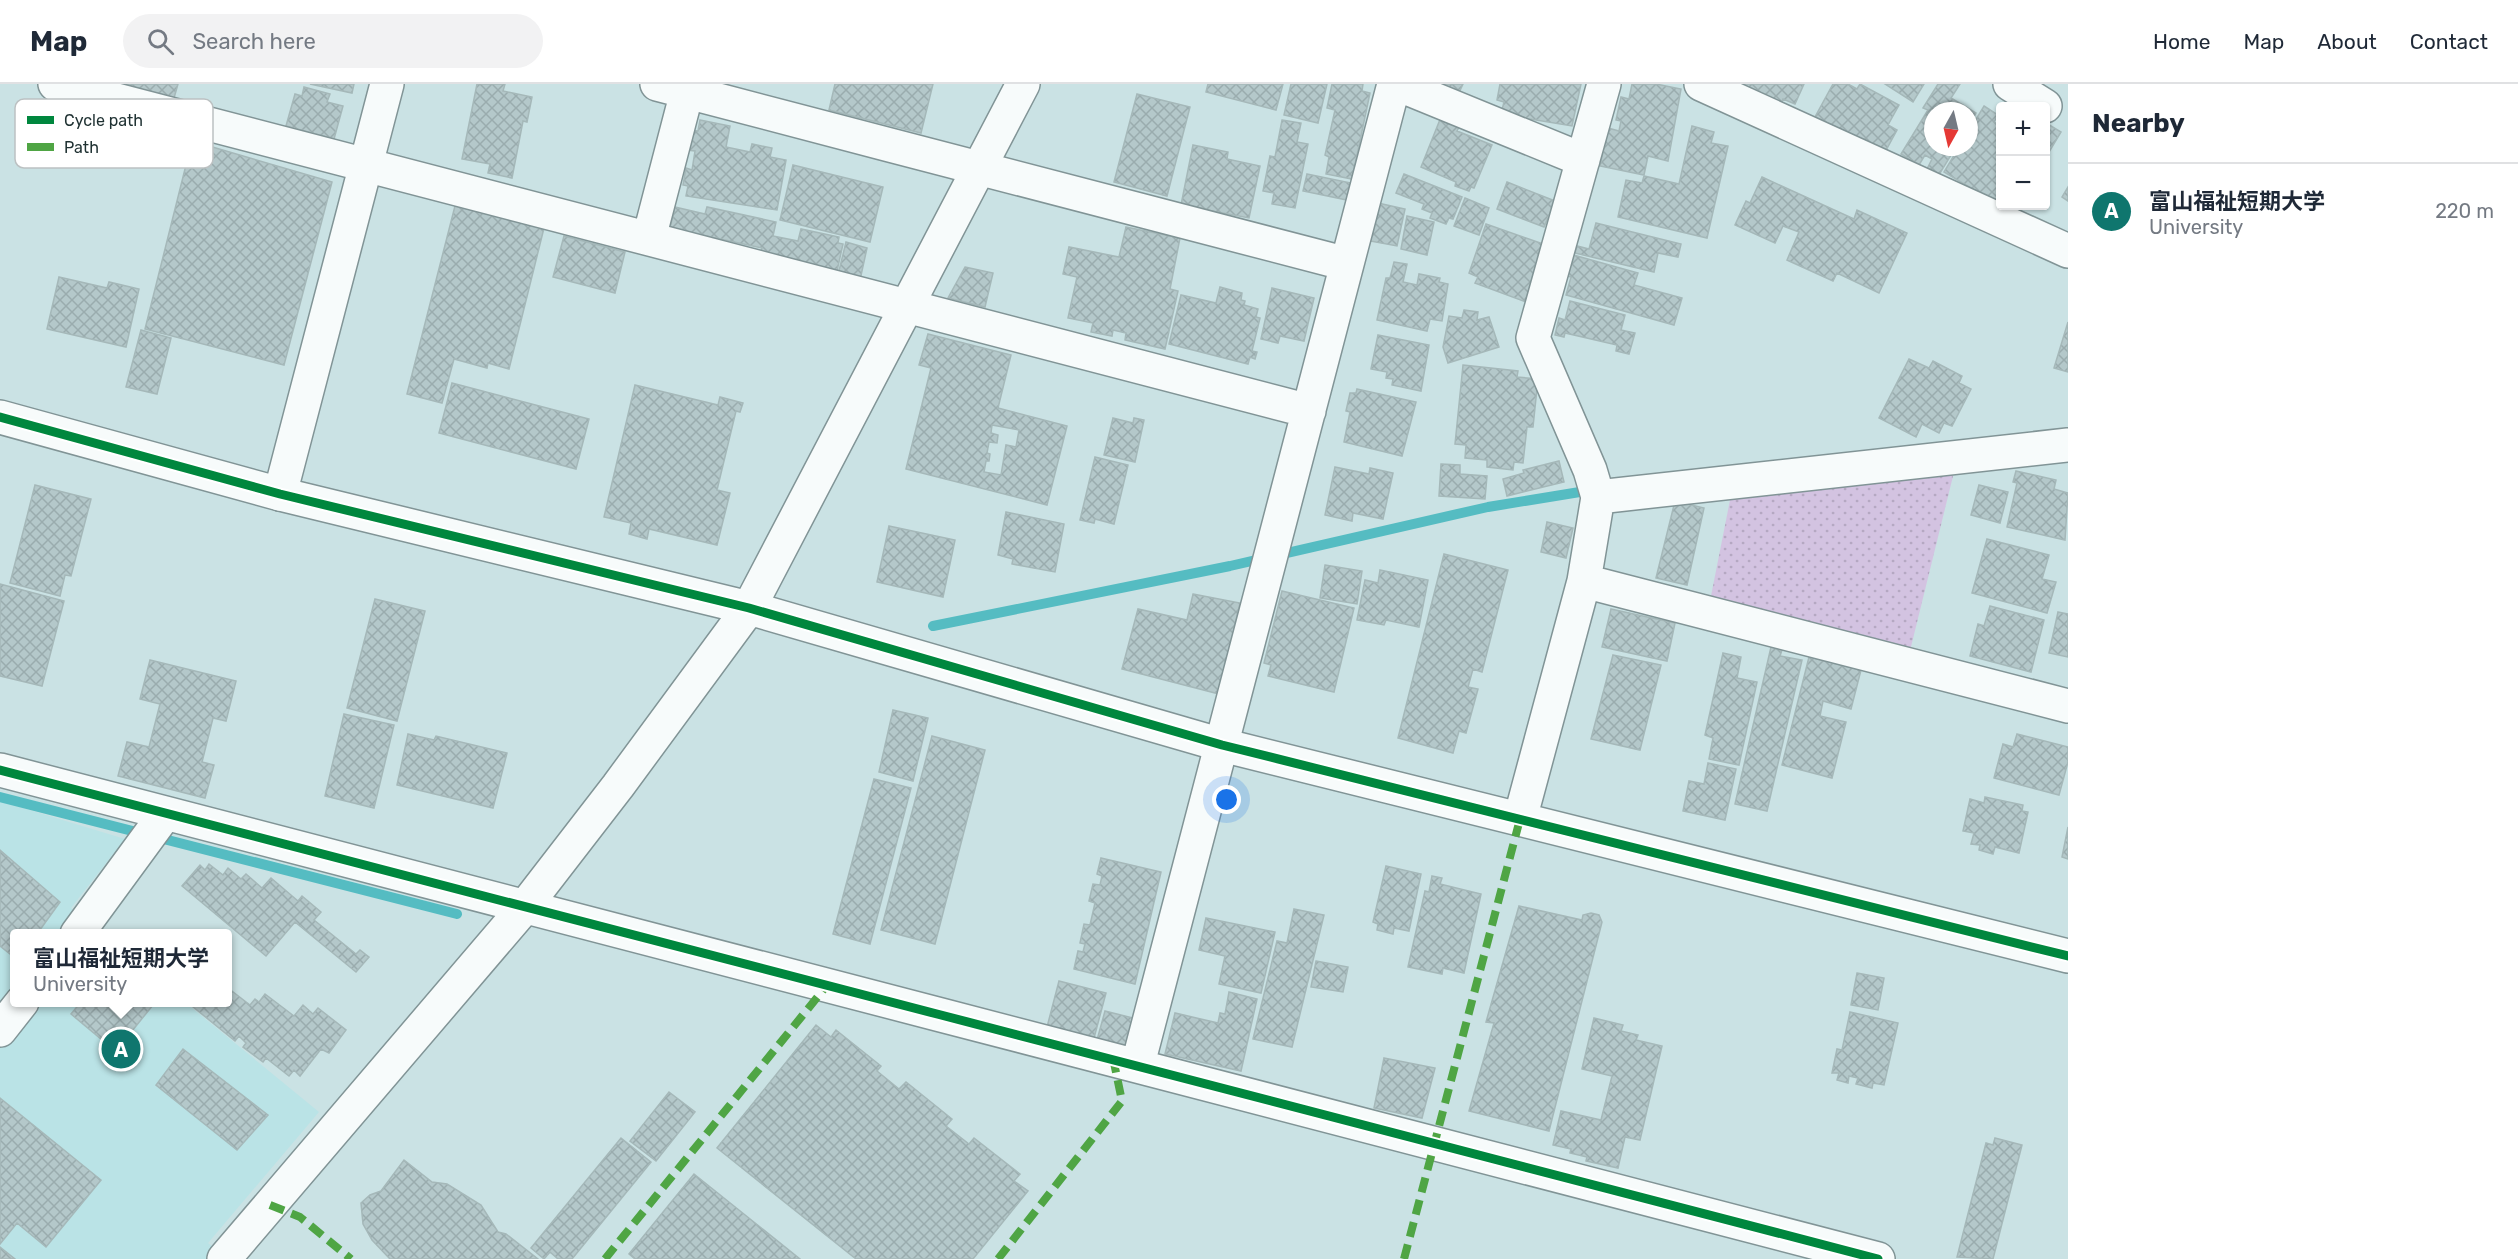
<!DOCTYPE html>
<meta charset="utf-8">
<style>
:root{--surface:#fff;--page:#f2f2f3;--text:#1f2937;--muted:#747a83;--line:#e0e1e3;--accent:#0f766e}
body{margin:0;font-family:Rubik,"Noto Sans JP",sans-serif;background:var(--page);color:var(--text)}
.controls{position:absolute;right:18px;top:18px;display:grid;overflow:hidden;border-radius:6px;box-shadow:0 2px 4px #0004}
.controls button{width:54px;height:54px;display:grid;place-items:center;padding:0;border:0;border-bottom:2px solid var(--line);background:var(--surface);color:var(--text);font:30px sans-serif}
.compass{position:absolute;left:1924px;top:18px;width:54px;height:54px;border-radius:50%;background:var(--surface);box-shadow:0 2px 4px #0004;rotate:188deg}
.you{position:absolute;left:1227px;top:716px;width:21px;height:21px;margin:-15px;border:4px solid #fff;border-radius:50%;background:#1a73e8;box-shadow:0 0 0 9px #1a73e833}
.badge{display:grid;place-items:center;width:39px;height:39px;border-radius:50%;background:var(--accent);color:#fff;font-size:20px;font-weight:700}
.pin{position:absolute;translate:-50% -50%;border:3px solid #fff;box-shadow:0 2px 6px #0006}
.popup{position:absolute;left:10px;top:845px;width:222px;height:78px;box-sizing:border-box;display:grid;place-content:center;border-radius:6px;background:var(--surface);filter:drop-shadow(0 2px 4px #0005);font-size:20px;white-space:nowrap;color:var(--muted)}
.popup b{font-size:22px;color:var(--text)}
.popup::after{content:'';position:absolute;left:50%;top:100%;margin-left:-12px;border:12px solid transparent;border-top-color:var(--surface)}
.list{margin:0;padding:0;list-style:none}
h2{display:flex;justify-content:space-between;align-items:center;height:78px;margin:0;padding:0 24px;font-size:26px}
h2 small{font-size:20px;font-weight:400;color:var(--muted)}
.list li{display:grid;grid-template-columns:39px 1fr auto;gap:18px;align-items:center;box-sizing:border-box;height:96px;padding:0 24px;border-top:2px solid var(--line)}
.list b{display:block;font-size:22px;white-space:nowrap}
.list p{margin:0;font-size:20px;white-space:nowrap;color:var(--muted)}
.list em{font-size:20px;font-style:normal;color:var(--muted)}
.icon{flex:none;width:33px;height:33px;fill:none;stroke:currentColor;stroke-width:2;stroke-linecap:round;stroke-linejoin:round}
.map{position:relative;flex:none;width:2068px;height:1175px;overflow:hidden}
header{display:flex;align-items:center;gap:36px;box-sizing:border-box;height:84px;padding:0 30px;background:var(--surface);border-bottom:2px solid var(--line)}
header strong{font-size:28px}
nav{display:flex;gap:33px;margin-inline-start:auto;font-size:21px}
.search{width:420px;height:54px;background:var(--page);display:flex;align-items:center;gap:15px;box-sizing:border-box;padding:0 21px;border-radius:33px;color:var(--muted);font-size:22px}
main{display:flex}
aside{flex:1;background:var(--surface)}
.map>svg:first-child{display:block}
.built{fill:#bae3e6}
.park{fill:url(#park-dots)}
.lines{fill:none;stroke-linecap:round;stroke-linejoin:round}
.stream{stroke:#55bcc2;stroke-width:10}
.building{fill:url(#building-cross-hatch);stroke:#a5b8b9;stroke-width:1.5;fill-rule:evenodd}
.street-casing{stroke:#819496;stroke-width:36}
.secondary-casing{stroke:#819496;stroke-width:36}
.street{stroke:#f7fbfb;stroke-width:33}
.secondary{stroke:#f7fbfb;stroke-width:33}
.quiet{stroke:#4fa544;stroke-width:8;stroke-dasharray:15 8;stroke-linecap:butt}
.cycleway-casing{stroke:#fff;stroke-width:13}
.cycleway{stroke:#00873e;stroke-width:9}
.key{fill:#fff;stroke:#bcc1c2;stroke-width:1.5}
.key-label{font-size:16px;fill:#1f3132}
</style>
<header>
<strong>Map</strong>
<div class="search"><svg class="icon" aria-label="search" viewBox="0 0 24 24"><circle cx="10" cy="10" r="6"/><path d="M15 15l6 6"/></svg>Search here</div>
<nav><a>Home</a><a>Map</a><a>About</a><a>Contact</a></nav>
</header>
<main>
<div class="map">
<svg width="2068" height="1175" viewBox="0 0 2068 1175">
<defs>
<pattern id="park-dots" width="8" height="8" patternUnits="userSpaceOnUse" patternTransform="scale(1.5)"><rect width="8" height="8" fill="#d3c3e1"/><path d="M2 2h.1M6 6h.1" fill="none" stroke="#b5a8c2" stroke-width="1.8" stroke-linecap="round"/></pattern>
<pattern id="building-cross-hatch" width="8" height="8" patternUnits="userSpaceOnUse" patternTransform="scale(1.5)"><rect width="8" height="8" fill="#b4c8ca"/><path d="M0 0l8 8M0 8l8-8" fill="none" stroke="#9aacae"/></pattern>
</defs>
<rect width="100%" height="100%" fill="#cae2e4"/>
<!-- built -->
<path class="built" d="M 0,717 L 125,755 L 71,824 L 102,849 L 15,850 L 15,918 L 186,919 L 319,1028 L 208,1159 L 228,1175 L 0,1175 Z"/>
<!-- park -->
<path class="park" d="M 1955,384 L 1909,571 L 1710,517 L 1731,411 Z"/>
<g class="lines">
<!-- stream -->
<path class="stream" d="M 933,542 L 1230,482 L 1488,423 L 1592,406
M 0,713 L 457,830"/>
</g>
<!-- building -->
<path class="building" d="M 122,0 L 178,0 L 174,14 Z
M 310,0 L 354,0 L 352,9 Z
M 477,0 L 505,0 L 503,7 L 532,13 L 527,38 L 523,37 L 512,94 L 488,89 L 490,80 L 462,75 Z
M 835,0 L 933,0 L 921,49 L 829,26 Z
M 1208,0 L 1283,0 L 1276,26 L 1206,8 Z
M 1291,0 L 1327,0 L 1318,39 L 1284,31 Z
M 1332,0 L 1363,0 L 1362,7 L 1370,9 L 1352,95 L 1326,90 L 1329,73 L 1325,71 L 1335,26 L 1327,24 Z
M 1429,0 L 1463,0 L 1457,13 Z
M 1500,0 L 1581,0 L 1572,42 L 1501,30 L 1504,18 L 1497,16 Z
M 1632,0 L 1656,0 L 1681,5 L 1668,77 L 1648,72 L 1644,91 L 1600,82 L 1608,44 L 1619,47 L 1621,37 L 1616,36 L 1621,13 L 1629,15 Z
M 1738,0 L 1804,0 L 1795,20 L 1783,15 L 1779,24 Z
M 1833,0 L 1848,0 L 1857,5 L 1860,0 L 1899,21 L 1888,41 L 1897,46 L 1884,70 L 1815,33 Z
M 1885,0 L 1924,0 L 1913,18 Z
M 1938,0 L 1960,0 L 1951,14 L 1976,29 L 1969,41 L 1969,27 L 1933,27 L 1933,63 L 1956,63 L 1937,94 L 1926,87 L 1932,75 L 1925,71 L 1919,81 L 1901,70 L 1928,26 L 1923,24 Z
M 304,3 L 330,10 L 327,18 L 343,22 L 334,55 L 286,42 L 295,10 L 302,12 Z
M 1137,10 L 1190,23 L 1167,112 L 1114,98 Z
M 1984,22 L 1998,31 L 1994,38 L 2000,42 L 2000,112 L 1996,119 L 1944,88 L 1959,63 L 1969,63 L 1969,47 Z
M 1441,33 L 1460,41 L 1457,47 L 1492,61 L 1474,104 L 1471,103 L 1469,107 L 1455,102 L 1456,98 L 1421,83 Z
M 700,36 L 730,42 L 726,63 L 750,68 L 752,60 L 772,64 L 770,73 L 786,76 L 777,126 L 686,112 L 688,102 L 683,101 L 686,84 L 692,86 L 695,67 L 687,66 L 690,46 L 698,47 Z
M 1282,36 L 1301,39 L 1297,58 L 1308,60 L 1295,124 L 1272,120 L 1274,109 L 1263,107 L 1270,72 L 1275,73 Z
M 2046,39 L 2061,48 L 2046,73 Z
M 1692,42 L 1714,48 L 1711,59 L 1728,62 L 1707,154 L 1618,133 L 1626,96 L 1642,99 L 1644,92 L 1679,100 Z
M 192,57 L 332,98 L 284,281 L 145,245 Z
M 1193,61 L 1228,68 L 1227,75 L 1260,82 L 1249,134 L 1181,121 Z
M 793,81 L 883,103 L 870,158 L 780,136 Z
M 1307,90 L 1351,99 L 1347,116 L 1303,107 Z
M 1404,90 L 1462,113 L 1453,135 L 1449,134 L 1446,140 L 1430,134 L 1432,129 L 1422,125 L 1424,120 L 1396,109 Z
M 1762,93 L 1854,135 L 1857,126 L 1907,149 L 1879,209 L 1837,189 L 1833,197 L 1787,176 L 1799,148 L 1783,142 L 1775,159 L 1735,141 L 1746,117 L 1750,119 Z
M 1507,98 L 1555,117 L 1544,143 L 1497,125 Z
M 2068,103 L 2068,117 L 2062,113 Z
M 1465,114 L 1489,124 L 1479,151 L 1454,142 Z
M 1378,119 L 1405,125 L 1397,162 L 1370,157 Z
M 455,122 L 544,144 L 509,285 L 488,279 L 487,284 L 454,275 L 442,319 L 407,310 Z
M 675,123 L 705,130 L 707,123 L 776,138 L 773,152 L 798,157 L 801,145 L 839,153 L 838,159 L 843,160 L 837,187 L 760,170 L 762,164 L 670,144 Z
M 1407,132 L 1434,138 L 1427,171 L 1401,165 Z
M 1596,139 L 1681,160 L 1678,173 L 1658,169 L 1654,188 L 1575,169 L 1577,162 L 1589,165 Z
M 1486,140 L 1546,161 L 1526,218 L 1475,199 L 1478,193 L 1469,189 Z
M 1126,143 L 1180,154 L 1170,205 L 1178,207 L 1165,265 L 1125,256 L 1126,249 L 1113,246 L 1112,252 L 1091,248 L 1093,239 L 1068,234 L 1077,193 L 1063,190 L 1069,163 L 1119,173 Z
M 564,152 L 625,168 L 615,209 L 553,193 Z
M 846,158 L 867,164 L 860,196 L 838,191 Z
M 1570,170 L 1638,189 L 1634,201 L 1682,214 L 1674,241 L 1566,211 L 1571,193 L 1563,191 Z
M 1394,178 L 1407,180 L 1403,198 L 1417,201 L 1419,190 L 1440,194 L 1439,198 L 1448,200 L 1442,237 L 1430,235 L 1427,247 L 1377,236 L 1386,194 L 1390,194 Z
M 965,183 L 993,189 L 985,223 L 948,214 Z
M 59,193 L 107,204 L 109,198 L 139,205 L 126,263 L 47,245 Z
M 1220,203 L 1242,209 L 1241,216 L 1245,217 L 1244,221 L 1258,225 L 1256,233 L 1260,234 L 1252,267 L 1257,268 L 1255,275 L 1250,273 L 1248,280 L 1169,260 L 1181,211 L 1216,219 Z
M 1272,204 L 1314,214 L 1304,257 L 1280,252 L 1278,259 L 1261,255 Z
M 1570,217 L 1625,231 L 1621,246 L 1635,249 L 1629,270 L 1616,267 L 1617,261 L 1565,249 L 1564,253 L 1555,251 L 1559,234 L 1565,236 Z
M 1464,226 L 1478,228 L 1477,236 L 1489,233 L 1499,263 L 1448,279 L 1443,263 L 1449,232 L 1462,234 Z
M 2068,238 L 2068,288 L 2054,284 Z
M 141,246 L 171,254 L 157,310 L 126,303 Z
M 928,250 L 1011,271 L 998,324 L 1067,342 L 1047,421 L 906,385 L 931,284 L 919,281 ZM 992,341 L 1019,346 L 1016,363 L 1006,361 L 1001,391 L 984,388 L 986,377 L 989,377 L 990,370 L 987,369 L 989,358 L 997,359 L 998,351 L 991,349 Z
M 1378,251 L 1429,261 L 1421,307 L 1392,301 L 1393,295 L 1386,294 L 1387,288 L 1371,285 Z
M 1909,275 L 1929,284 L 1933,277 L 1962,292 L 1959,299 L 1971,305 L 1952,342 L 1944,339 L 1939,349 L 1922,340 L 1916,353 L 1879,334 Z
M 1463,281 L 1518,287 L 1517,293 L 1538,295 L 1533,343 L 1527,343 L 1523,379 L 1514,378 L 1513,386 L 1487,383 L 1487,376 L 1465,374 L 1466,361 L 1455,360 Z
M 452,299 L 589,335 L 576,385 L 439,349 Z
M 635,301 L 718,321 L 720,313 L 743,319 L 740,328 L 736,327 L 717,406 L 730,409 L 717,461 L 649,445 L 647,455 L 629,450 L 631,439 L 604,433 Z
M 1357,305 L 1416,318 L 1402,372 L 1344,358 L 1350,328 L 1346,327 L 1350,309 L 1356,309 Z
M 1113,334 L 1133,339 L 1134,334 L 1144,336 L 1135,378 L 1104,371 Z
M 1095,373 L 1128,381 L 1114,440 L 1095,435 L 1094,439 L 1080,436 Z
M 1559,377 L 1564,398 L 1507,412 L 1503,395 L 1524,389 L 1523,386 Z
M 1441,380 L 1460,381 L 1460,390 L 1487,392 L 1485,415 L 1439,412 Z
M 1335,383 L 1369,390 L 1370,384 L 1393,389 L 1383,435 L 1353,429 L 1352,437 L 1325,431 Z
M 2016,387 L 2056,396 L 2054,405 L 2068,409 L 2065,456 L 2007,443 L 2017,399 L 2013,398 Z
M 35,401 L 91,415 L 71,492 L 65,491 L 60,512 L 10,499 Z
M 1979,401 L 2008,408 L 2000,439 L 1971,431 Z
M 1675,417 L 1704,424 L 1687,501 L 1656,494 Z
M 1006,428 L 1064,440 L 1055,488 L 1012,480 L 1013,475 L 998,471 Z
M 1547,438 L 1573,444 L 1566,474 L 1541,468 Z
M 889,442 L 955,456 L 943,513 L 877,498 Z
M 1987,455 L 2049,471 L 2042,495 L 2056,498 L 2047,529 L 1972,509 Z
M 1444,470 L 1508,486 L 1482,588 L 1473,585 L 1468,603 L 1478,605 L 1466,649 L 1459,647 L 1453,669 L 1398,654 Z
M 1325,481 L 1362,487 L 1357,520 L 1320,514 Z
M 1380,486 L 1428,496 L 1419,543 L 1386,536 L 1384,541 L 1357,536 L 1365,496 L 1378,499 Z
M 0,500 L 64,517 L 42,602 L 0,592 Z
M 1282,507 L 1354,524 L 1334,608 L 1268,592 L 1271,581 L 1264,579 Z
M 1193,510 L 1240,519 L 1219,610 L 1122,585 L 1138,525 L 1187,536 Z
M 375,515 L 425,527 L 397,637 L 347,624 Z
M 1990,522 L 2044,536 L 2031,588 L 1970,572 L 1978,540 L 1984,542 Z
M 1611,525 L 1675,539 L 1667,577 L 1602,563 Z
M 2058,528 L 2068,530 L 2068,573 L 2049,569 Z
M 1771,563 L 1782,566 L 1780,572 L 1802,576 L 1767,727 L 1735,720 Z
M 1723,569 L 1741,573 L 1737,594 L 1757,598 L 1739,681 L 1709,675 L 1713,654 L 1705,651 Z
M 1613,571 L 1661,581 L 1640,666 L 1591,655 Z
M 1809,573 L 1861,586 L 1851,625 L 1823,617 L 1820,632 L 1846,638 L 1832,694 L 1782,681 Z
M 150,576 L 236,597 L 226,637 L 213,634 L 202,678 L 214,681 L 205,714 L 118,692 L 127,658 L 149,663 L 160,620 L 140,615 Z
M 893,626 L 928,634 L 913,697 L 879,688 Z
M 344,630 L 394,641 L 374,724 L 325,712 Z
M 408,650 L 434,656 L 436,652 L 507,669 L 493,724 L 397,701 Z
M 2017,650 L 2068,663 L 2068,678 L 2059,711 L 1994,694 L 2003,660 L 2013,663 Z
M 932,652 L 985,666 L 935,860 L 881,846 Z
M 1708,679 L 1736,685 L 1725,736 L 1683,727 L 1689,697 L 1704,700 Z
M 874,695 L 911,704 L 870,860 L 833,850 Z
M 1985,713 L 2023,721 L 2022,727 L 2028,728 L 2019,769 L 1995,763 L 1993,770 L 1979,766 L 1980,761 L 1971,760 L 1974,749 L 1963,747 L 1970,715 L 1984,719 Z
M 2068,743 L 2068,775 L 2062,773 Z
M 0,766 L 60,818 L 37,850 L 15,850 L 15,874 L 0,862 Z
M 1101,774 L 1161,788 L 1135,900 L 1074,885 L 1078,867 L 1083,868 L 1085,860 L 1080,859 L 1084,840 L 1090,841 L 1095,819 L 1089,817 L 1093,800 L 1100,801 L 1102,792 L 1097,790 Z
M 209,780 L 223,791 L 228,784 L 241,795 L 246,790 L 262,804 L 271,794 L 298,817 L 302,812 L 321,828 L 314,836 L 356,870 L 360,866 L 369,873 L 356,888 L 295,838 L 266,872 L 182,802 L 200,781 L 205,786 Z
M 1386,782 L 1421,790 L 1409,847 L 1394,844 L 1393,850 L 1377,846 L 1378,840 L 1373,838 Z
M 1432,792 L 1442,794 L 1440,800 L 1481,810 L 1464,889 L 1443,884 L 1442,890 L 1408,883 L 1425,807 L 1429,808 Z
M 1519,822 L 1582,836 L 1583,831 L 1591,829 L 1599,831 L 1602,838 L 1549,1047 L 1469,1027 L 1494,939 L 1486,938 Z
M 1294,825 L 1324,831 L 1292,963 L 1253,955 L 1277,857 L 1287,859 Z
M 1206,834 L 1275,848 L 1261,909 L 1219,900 L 1225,872 L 1199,866 Z
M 1316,877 L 1348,883 L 1343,908 L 1311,903 Z
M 1857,889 L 1884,894 L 1878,926 L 1851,921 Z
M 1059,897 L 1106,909 L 1094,954 L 1047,943 Z
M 228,904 L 250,921 L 255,915 L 259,918 L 265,910 L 294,932 L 303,921 L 313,930 L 318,924 L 346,946 L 329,969 L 321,965 L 300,992 L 294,986 L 289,992 L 266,974 L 263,978 L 243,963 L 246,959 L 239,952 L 235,957 L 187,918 L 228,918 Z
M 1229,908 L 1257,915 L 1241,987 L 1165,970 L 1175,929 L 1218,939 L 1220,929 L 1225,930 Z
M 81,918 L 150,918 L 153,921 L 132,947 L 137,951 L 120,971 L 71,930 Z
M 1105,927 L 1133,934 L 1125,963 L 1097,956 Z
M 1850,928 L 1898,939 L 1884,1001 L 1873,999 L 1872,1004 L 1856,1000 L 1858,994 L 1849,992 L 1848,999 L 1837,996 L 1839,989 L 1832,989 L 1837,965 L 1842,966 Z
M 1594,934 L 1623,941 L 1621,947 L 1638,951 L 1636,956 L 1662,962 L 1640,1056 L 1625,1053 L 1618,1084 L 1586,1077 L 1587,1073 L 1570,1069 L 1571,1065 L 1553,1061 L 1561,1027 L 1601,1036 L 1612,992 L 1582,985 Z
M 816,941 L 831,953 L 836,946 L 881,982 L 877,987 L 899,1005 L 906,998 L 952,1035 L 946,1042 L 969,1060 L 974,1054 L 1020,1090 L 1014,1097 L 1028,1107 L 973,1175 L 856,1175 L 717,1064 Z
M 183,965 L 268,1031 L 237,1066 L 156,1001 Z
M 1384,974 L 1435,984 L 1422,1034 L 1374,1024 Z
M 669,1008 L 695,1028 L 656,1077 L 630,1057 Z
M 0,1014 L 101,1096 L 46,1163 L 17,1139 L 0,1160 Z
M 621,1054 L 651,1078 L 572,1175 L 558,1175 L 550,1168 L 544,1175 L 531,1164 Z
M 1995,1054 L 2022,1061 L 1993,1175 L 1957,1173 L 1986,1059 L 1993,1061 Z
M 404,1076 L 432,1098 L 447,1100 L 481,1121 L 498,1148 L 506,1150 L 538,1175 L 390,1175 L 372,1156 L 363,1140 L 361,1119 L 370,1111 L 381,1107 Z
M 694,1090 L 800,1175 L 635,1175 L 629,1170 Z
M 0,1163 L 15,1175 L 0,1175 Z"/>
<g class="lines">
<!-- street casing -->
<g class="street-casing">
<path id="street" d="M 55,0 L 1309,327
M 657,0 C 887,60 1117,121 1347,180
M 1397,0 L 1583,76
M 1701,0 L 2068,167
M 2010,0 L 2045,22
M 649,154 L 689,0
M 280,410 L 387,0
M 1598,413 L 2068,361
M 1584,497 L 2068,622
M 0,686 C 625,852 1253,1009 1878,1175
M 1520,735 L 1584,497 L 1598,413 L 1590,386 L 1533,254 L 1604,0
M 77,850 L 165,730
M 0,946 L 22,918
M 1138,980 L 1394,0"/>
</g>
<!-- secondary casing -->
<g class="secondary-casing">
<path id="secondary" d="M 0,333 L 280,410 L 749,524 L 1222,661 L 2068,872
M 224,1175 L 523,825 L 618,702 L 749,524 L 1023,0"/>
</g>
<!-- street -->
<use href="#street" class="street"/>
<!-- secondary -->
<use href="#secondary" class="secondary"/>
<!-- quiet -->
<path class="quiet" d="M 270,1121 L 300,1133 L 351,1175
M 605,1175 L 828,900
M 998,1175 L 1122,1017 L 1113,974
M 1404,1175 L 1520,735"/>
<!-- cycleway casing -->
<g class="cycleway-casing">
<path id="cycleway" d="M 0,333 L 280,410 L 749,524 L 1222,661 L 2068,872
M 0,686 C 625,852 1253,1009 1878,1175"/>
</g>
<!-- cycleway -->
<use href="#cycleway" class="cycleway"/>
</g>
<!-- legend -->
<rect x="15" y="15" width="198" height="69" rx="9" class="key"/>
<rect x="27" y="32" width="27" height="8" fill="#00873e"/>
<rect x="27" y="59" width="27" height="8" fill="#4fa544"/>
<g class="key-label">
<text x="64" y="42">Cycle path</text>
<text x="64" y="69">Path</text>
</g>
</svg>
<div class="controls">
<button>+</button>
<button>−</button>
</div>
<svg class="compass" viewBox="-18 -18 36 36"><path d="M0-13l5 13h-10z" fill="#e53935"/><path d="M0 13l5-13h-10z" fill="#747a83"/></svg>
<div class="you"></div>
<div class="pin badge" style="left:121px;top:965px">A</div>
<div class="popup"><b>富山福祉短期大学</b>University</div>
</div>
<aside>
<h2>Nearby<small></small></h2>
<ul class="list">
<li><span class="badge">A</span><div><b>富山福祉短期大学</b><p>University</p></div><em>220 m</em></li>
</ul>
</aside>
</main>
